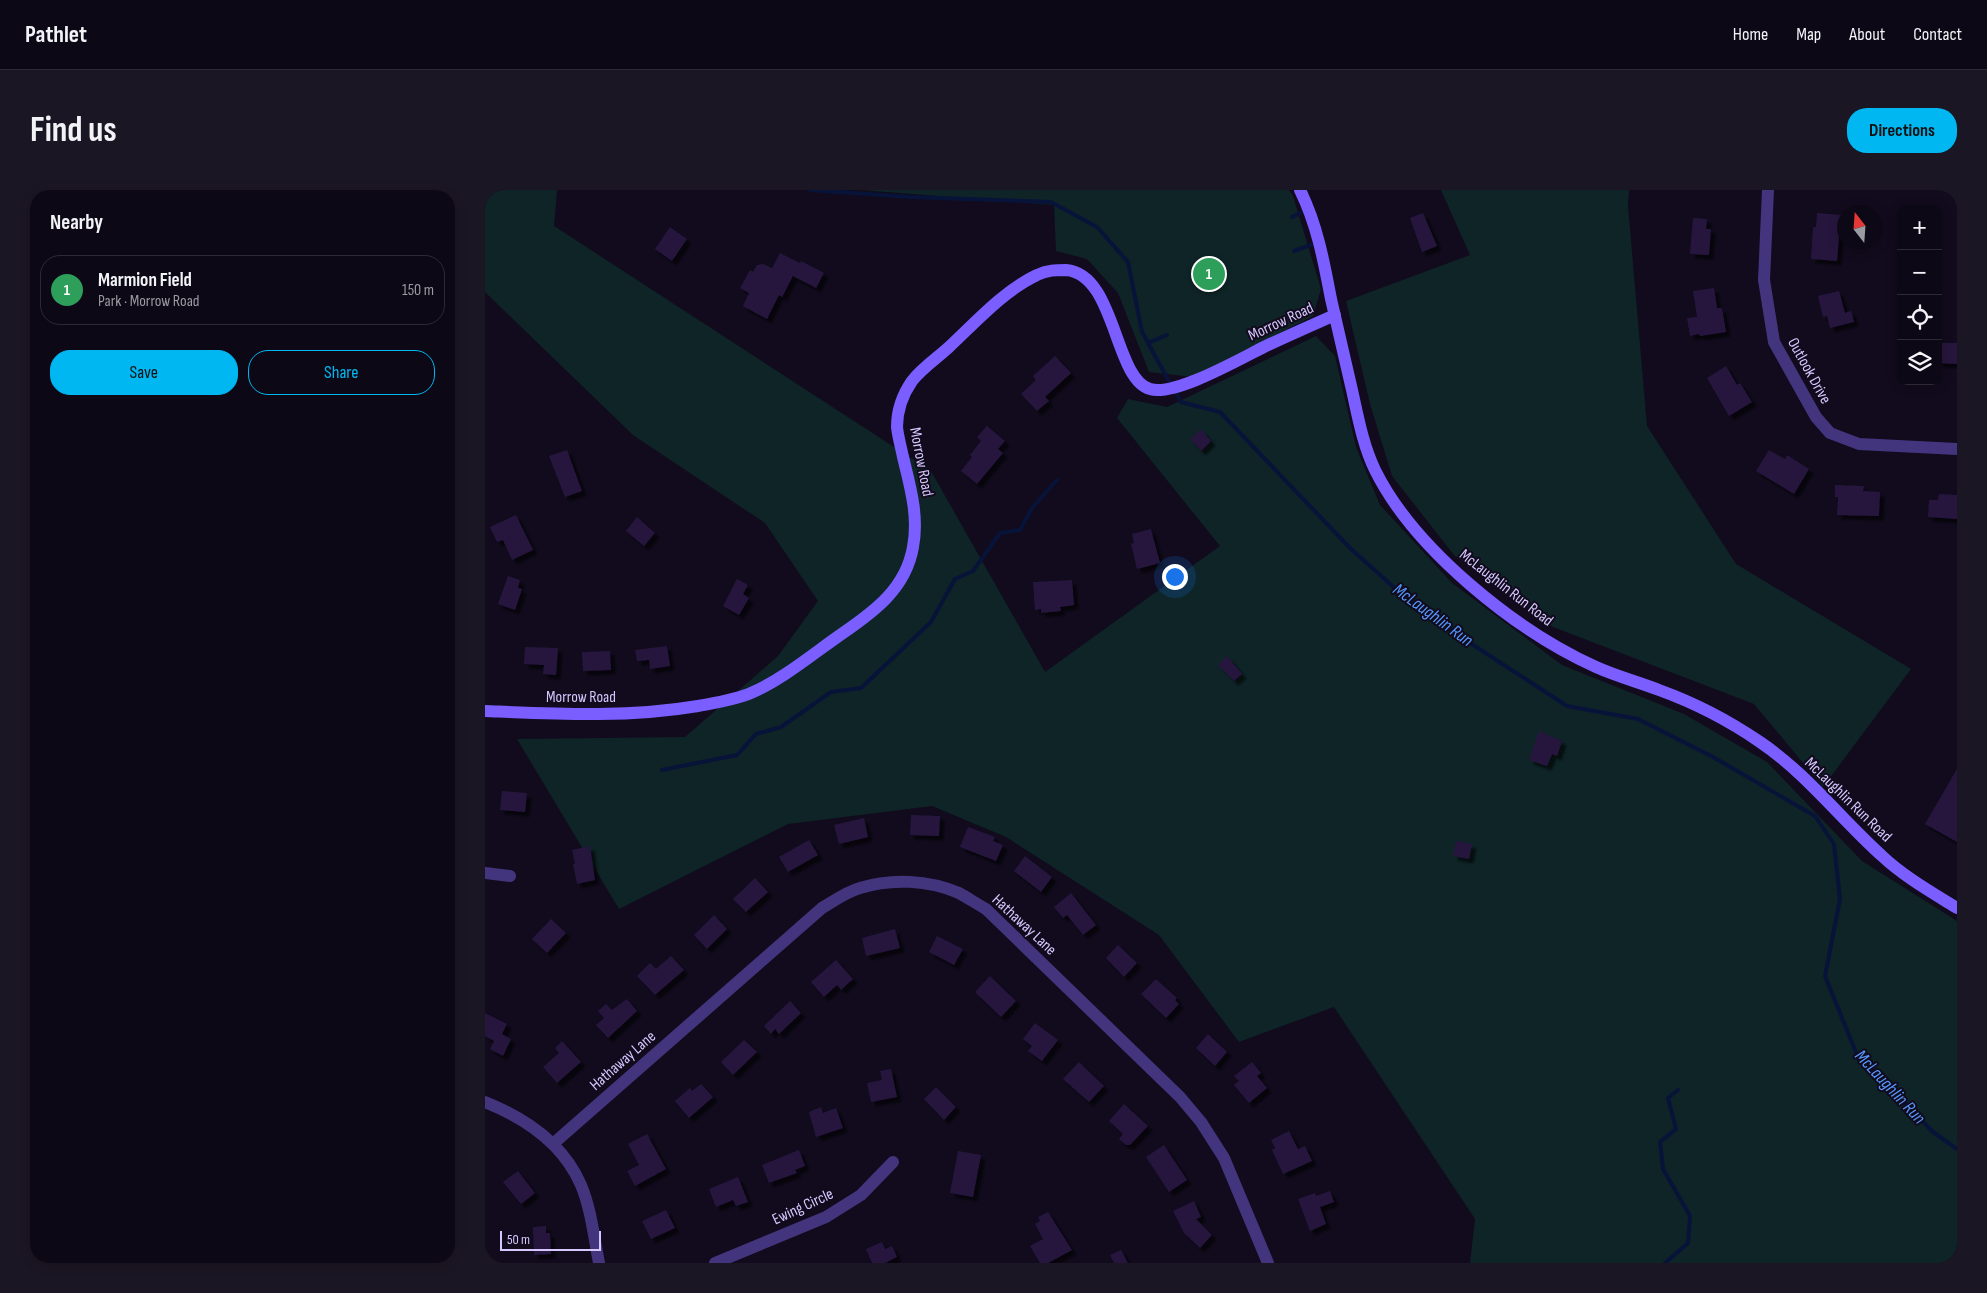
<!DOCTYPE html>
<meta charset="utf-8">
<style>
:root{--surface:#0d0816;--page:#1b1623;--text:#f1f3f6;--muted:#9a9aa1;--line:#2d2935;--accent:#00b7f2}
body{margin:0;font-family:"Sofia Sans Condensed",sans-serif;background:var(--page);color:var(--text)}
.controls{position:absolute;right:15px;top:15px;display:grid;overflow:hidden;border-radius:10px;box-shadow:0 2px 12px #0003}
.controls button{width:45px;height:45px;display:grid;place-items:center;padding:0;border:0;border-bottom:1px solid var(--line);background:var(--surface);color:var(--text);font:25px sans-serif}
.compass{position:absolute;left:1352px;top:15px;width:45px;height:45px;border-radius:50%;background:var(--surface);box-shadow:0 2px 12px #0003;rotate:343deg}
.scale{position:absolute;left:15px;bottom:12px;width:101px;box-sizing:border-box;padding-left:5px;border:2px solid #d6c7ff;border-top:0;font-size:14px;line-height:18px;white-space:nowrap;color:#d6c7ff;-webkit-text-stroke:4px #110b1d;paint-order:stroke}
.you{position:absolute;left:689px;top:386px;width:18px;height:18px;margin:-12px;border:4px solid #fff;border-radius:50%;background:#1a73e8;box-shadow:0 0 0 8px #1a73e833}
.badge{display:grid;place-items:center;width:32px;height:32px;border-radius:50%;background:var(--accent);color:#fff;font-size:16px;font-weight:700}
.pin{position:absolute;translate:-50% -50%;border:2px solid #fff;box-shadow:0 1px 5px #0006}
.list{margin:0;padding:0;list-style:none}
h2{display:flex;justify-content:space-between;align-items:center;height:65px;margin:0;padding:0 20px;font-size:21px}
h2 small{font-size:16px;font-weight:400;color:var(--muted)}
.list li{display:grid;grid-template-columns:32px 1fr auto;gap:15px;align-items:center;box-sizing:border-box;height:70px;margin:0 10px 10px;padding:0 10px;border:1px solid var(--line);border-radius:20px}
.list b{display:block;font-size:19px;white-space:nowrap}
.list p{margin:0;font-size:16px;white-space:nowrap;color:var(--muted)}
.list em{font-size:16px;font-style:normal;color:var(--muted)}
.actions{display:flex;gap:10px;padding:15px 20px}
.actions a{flex:1;padding:11px 0;border:1px solid var(--accent);border-radius:20px;text-align:center;font-size:18px;color:var(--accent)}
.actions .main{background:var(--accent);color:#111}
.icon{flex:none;width:28px;height:28px;fill:none;stroke:currentColor;stroke-width:2;stroke-linecap:round;stroke-linejoin:round}
.map{position:relative;flex:none;width:1472px;height:1073px;overflow:hidden;border-radius:20px}
header{display:flex;align-items:center;gap:30px;box-sizing:border-box;height:70px;padding:0 25px;background:var(--surface);border-bottom:1px solid var(--line)}
header strong{font-size:24px}
nav{display:flex;gap:28px;margin-inline-start:auto;font-size:18px}
.intro{display:flex;align-items:center;justify-content:space-between;box-sizing:border-box;height:120px;padding:0 30px}
h1{margin:0;font-size:35px}
.button{padding:12px 22px;border-radius:20px;background:var(--accent);color:#111;font-size:18px;font-weight:700}
main{display:flex;gap:30px;padding:0 30px}
aside{flex:1;background:var(--surface);border-radius:20px;box-shadow:0 2px 12px #0003}
.map>svg:first-child{display:block}
.green{fill:#0e2427}
.lines{fill:none;stroke-linecap:round;stroke-linejoin:round}
.stream{stroke:#081339;stroke-width:4}
.building{fill:#25173e;filter:url(#shadow)}
.street{stroke:#43357d;stroke-width:12}
.secondary{stroke:#7a5eff;stroke-width:12}
.labels{text-anchor:middle;dominant-baseline:central;stroke-width:4;stroke-linejoin:round;paint-order:stroke}
.street-label{font-size:16px;fill:#d6c7ff;stroke:#110b1d}
.water-label{font-size:18px;font-style:italic;fill:#5598ff;stroke:#110b1d}
</style>
<header>
<strong>Pathlet</strong>
<nav><a>Home</a><a>Map</a><a>About</a><a>Contact</a></nav>
</header>
<div class="intro"><h1>Find us</h1><a class="button">Directions</a></div>
<main>
<aside>
<h2>Nearby<small></small></h2>
<ul class="list">
<li><span class="badge" style="background:#2e9e5b">1</span><div><b>Marmion Field</b><p>Park · Morrow Road</p></div><em>150 m</em></li>
</ul>
<div class="actions"><a class="main">Save</a><a>Share</a></div>
</aside>
<div class="map">
<svg width="1472" height="1073" viewBox="0 0 1472 1073">
<defs>
<filter id="shadow"><feDropShadow dx="4.5" dy="4.5" stdDeviation="1" flood-color="#0009"/></filter>
</defs>
<rect width="100%" height="100%" fill="#110b1d"/>
<!-- green -->
<path class="green" d="M 0,0 L 72,0 L 69,36 L 446,281 L 560,482 L 735,356 L 632,228 L 643,209 L 682,217 L 831,146 L 850,166 L 871,257 L 895,315 L 967,393 L 1077,475 L 1199,524 L 1282,572 L 1377,671 L 1472,731 L 1472,1073 L 985,1073 L 990,1029 L 849,817 L 754,852 L 674,745 L 521,647 L 447,616 L 303,634 L 134,719 L 32,549 L 200,547 L 293,466 L 333,411 L 280,333 L 148,245 L 0,102 Z
M 376,0 L 804,0 L 808,6 L 836,99 L 828,126 L 708,187 L 664,182 L 633,103 L 602,69 L 571,61 L 569,15 Z
M 956,0 L 1144,0 L 1143,16 L 1162,236 L 1251,374 L 1426,479 L 1338,597 L 1269,514 L 1068,437 L 969,365 L 907,286 L 885,214 L 861,111 L 985,65 Z"/>
<g class="lines">
<!-- stream -->
<path class="stream" d="M 325,0 L 425,7 L 566,12 L 612,37 L 643,72 L 657,142 L 686,195
M 807,27 L 815,23
M 809,61 L 826,55
M 663,153 L 682,145
M 690,201 L 696,212 L 735,222 L 865,358 L 933,419 L 1082,516 L 1153,529 L 1228,567 L 1330,626 L 1349,654 L 1355,709 L 1340,786 L 1372,865 L 1448,942 L 1472,959
M 177,580 L 252,565 L 271,544 L 296,537 L 346,502 L 376,498 L 446,432 L 470,389 L 488,381 L 515,343 L 535,340 L 547,318 L 572,290
M 1180,1073 L 1203,1053 L 1205,1026 L 1178,979 L 1175,952 L 1191,939 L 1183,908 L 1193,900"/>
</g>
<!-- building -->
<path class="building" d="M 938,23 L 952,56 L 937,62 L 925,28 Z
M 1332,23 L 1356,25 L 1352,71 L 1326,69 L 1328,37 L 1331,37 Z
M 1208,28 L 1222,29 L 1221,39 L 1226,39 L 1224,65 L 1205,64 Z
M 185,37 L 202,49 L 187,71 L 170,59 Z
M 295,63 L 315,73 L 316,71 L 339,83 L 331,98 L 308,86 L 297,107 L 294,105 L 282,129 L 258,116 L 264,103 L 255,98 L 265,80 L 268,82 L 272,75 L 278,74 L 287,78 Z
M 1229,98 L 1232,118 L 1237,118 L 1241,142 L 1215,146 L 1214,144 L 1205,146 L 1202,128 L 1212,127 L 1208,101 Z
M 1354,101 L 1360,123 L 1366,121 L 1369,132 L 1345,138 L 1342,126 L 1338,127 L 1333,106 Z
M 1453,153 L 1472,153 L 1472,174 L 1453,173 Z
M 570,166 L 586,183 L 560,207 L 564,211 L 552,221 L 536,204 L 551,190 L 548,186 Z
M 1241,176 L 1252,195 L 1255,193 L 1267,212 L 1244,226 L 1222,188 Z
M 502,236 L 520,251 L 513,259 L 518,263 L 492,294 L 476,281 L 487,267 L 485,265 L 496,251 L 492,247 Z
M 716,239 L 726,251 L 716,261 L 705,249 Z
M 82,260 L 97,301 L 80,307 L 64,266 Z
M 1284,260 L 1300,269 L 1302,265 L 1324,279 L 1309,304 L 1271,281 Z
M 1350,295 L 1379,296 L 1378,301 L 1395,302 L 1394,326 L 1352,325 L 1353,307 L 1350,307 Z
M 1454,304 L 1472,305 L 1472,329 L 1443,327 L 1444,310 L 1453,310 Z
M 31,325 L 48,360 L 27,370 L 18,350 L 12,352 L 5,337 Z
M 152,327 L 170,343 L 159,356 L 141,341 Z
M 666,339 L 675,373 L 652,379 L 646,354 L 649,353 L 647,344 Z
M 23,386 L 35,390 L 33,398 L 37,399 L 30,420 L 13,414 Z
M 252,389 L 263,395 L 258,404 L 264,408 L 254,425 L 238,416 Z
M 587,390 L 589,415 L 575,417 L 576,421 L 556,423 L 556,419 L 550,420 L 548,392 Z
M 182,456 L 185,476 L 165,479 L 164,470 L 152,471 L 150,460 Z
M 40,457 L 73,458 L 71,485 L 58,484 L 59,475 L 39,474 Z
M 125,461 L 126,480 L 98,481 L 97,462 Z
M 742,466 L 757,484 L 749,491 L 733,475 Z
M 1054,541 L 1077,551 L 1072,566 L 1067,564 L 1062,576 L 1044,570 Z
M 1472,579 L 1472,652 L 1440,634 Z
M 17,601 L 42,603 L 40,622 L 15,620 Z
M 426,625 L 455,626 L 454,646 L 425,645 Z
M 379,628 L 383,647 L 354,654 L 349,635 Z
M 483,637 L 510,647 L 508,651 L 518,655 L 511,671 L 475,657 Z
M 324,650 L 333,665 L 303,682 L 294,667 Z
M 971,651 L 987,654 L 984,669 L 968,666 Z
M 105,656 L 110,690 L 92,694 L 88,674 L 90,674 L 87,660 Z
M 540,666 L 567,687 L 556,702 L 529,681 Z
M 270,688 L 283,702 L 261,722 L 248,709 Z
M 586,703 L 611,735 L 598,745 L 582,725 L 578,728 L 569,717 Z
M 229,725 L 242,739 L 222,759 L 209,745 Z
M 66,729 L 81,743 L 62,763 L 47,749 Z
M 410,739 L 415,758 L 381,766 L 377,748 Z
M 452,746 L 478,759 L 469,775 L 444,762 Z
M 633,755 L 652,773 L 639,787 L 621,768 Z
M 186,766 L 199,780 L 170,805 L 152,786 L 165,773 L 171,779 Z
M 351,770 L 368,789 L 356,800 L 352,795 L 339,807 L 326,792 Z
M 505,786 L 531,811 L 516,827 L 490,802 Z
M 671,789 L 692,808 L 690,810 L 694,814 L 681,828 L 656,804 Z
M 142,809 L 152,821 L 123,848 L 111,835 L 119,828 L 113,821 L 121,814 L 127,820 Z
M 305,811 L 316,823 L 294,844 L 290,839 L 286,844 L 279,836 Z
M 0,823 L 22,834 L 17,844 L 26,849 L 18,866 L 5,859 L 9,851 L 0,846 Z
M 550,833 L 573,850 L 557,871 L 543,861 L 547,856 L 538,849 Z
M 723,844 L 742,862 L 730,876 L 711,858 Z
M 259,850 L 272,862 L 248,885 L 236,872 Z
M 77,851 L 96,872 L 72,893 L 58,877 L 74,863 L 70,858 Z
M 594,872 L 619,896 L 604,912 L 578,889 Z
M 767,872 L 776,883 L 772,886 L 782,898 L 764,913 L 749,895 L 754,891 L 749,886 Z
M 406,879 L 412,907 L 386,912 L 382,893 L 397,890 L 395,881 Z
M 216,894 L 228,907 L 204,928 L 190,911 L 205,898 L 207,901 Z
M 451,897 L 471,917 L 459,930 L 439,909 Z
M 639,914 L 663,936 L 645,955 L 641,955 L 634,949 L 638,944 L 624,931 Z
M 336,917 L 338,923 L 351,918 L 358,938 L 331,947 L 324,922 Z
M 804,941 L 813,959 L 820,956 L 827,971 L 798,984 L 787,960 L 790,958 L 786,950 Z
M 162,944 L 181,979 L 150,996 L 142,981 L 154,975 L 143,954 Z
M 679,955 L 702,990 L 684,1002 L 661,967 Z
M 314,960 L 320,976 L 310,980 L 312,983 L 284,993 L 277,975 Z
M 473,961 L 496,965 L 488,1007 L 465,1003 Z
M 33,981 L 50,1003 L 36,1014 L 18,992 Z
M 253,987 L 263,1012 L 251,1016 L 248,1010 L 231,1017 L 224,999 Z
M 845,1001 L 849,1012 L 835,1017 L 841,1034 L 825,1041 L 813,1009 L 830,1003 L 831,1006 Z
M 709,1011 L 716,1027 L 711,1029 L 727,1045 L 715,1058 L 699,1043 L 688,1021 Z
M 181,1020 L 190,1038 L 166,1049 L 157,1031 Z
M 563,1022 L 587,1060 L 563,1073 L 555,1073 L 545,1056 L 558,1049 L 550,1034 L 555,1031 L 553,1027 Z
M 61,1036 L 61,1043 L 65,1043 L 66,1064 L 49,1065 L 48,1037 Z
M 397,1052 L 400,1059 L 407,1056 L 412,1067 L 400,1073 L 387,1073 L 381,1059 Z
M 636,1060 L 643,1073 L 629,1073 L 625,1065 Z"/>
<g class="lines">
<!-- street -->
<path class="street" d="M 1283,0 L 1279,90 L 1289,152 L 1331,227 L 1345,243 L 1374,254 L 1472,259
M 0,683 L 25,686
M 0,912 C 40,928 78,953 96,995 C 106,1019 109,1047 114,1073
M 69,953 L 337,718 C 349,711 361,702 375,698 C 406,688 444,690 474,703 C 483,708 492,714 501,719 L 695,907 L 716,932 L 739,968 L 783,1073
M 230,1073 L 341,1027 L 376,1005 L 408,972"/>
<!-- secondary -->
<path class="secondary" d="M 815,0 C 832,34 839,72 846,109 C 853,140 860,170 867,200 C 873,227 878,255 890,280 C 929,359 1031,441 1111,477 C 1131,486 1153,492 1174,500 C 1210,513 1243,530 1275,552 C 1321,583 1355,628 1396,665 C 1418,686 1446,702 1472,718
M 0,521 C 72,524 142,528 213,516 C 229,513 250,510 266,503 C 297,490 329,463 358,443 C 390,421 421,398 428,357 C 434,326 425,296 418,267 C 416,257 413,247 412,237 C 412,221 418,204 427,191 C 436,179 452,168 463,158 C 490,133 518,101 552,85 C 562,80 571,80 581,80 C 631,84 629,189 665,199 C 690,207 758,167 783,155 C 805,145 827,135 850,125"/>
</g>
<g class="labels">
<!-- street labels -->
<g class="street-label">
<text transform="translate(796 132) rotate(-25)">Morrow Road</text>
<text transform="translate(1324 181) rotate(61)">Outlook Drive</text>
<text transform="translate(436 272) rotate(79)">Morrow Road</text>
<text transform="translate(1021 398) rotate(38)">McLaughlin Run Road</text>
<text x="96" y="507">Morrow Road</text>
<text transform="translate(1363 610) rotate(44)">McLaughlin Run Road</text>
<text transform="translate(539 735) rotate(43)">Hathaway Lane</text>
<text transform="translate(138 871) rotate(-41)">Hathaway Lane</text>
<text transform="translate(318 1017) rotate(-25)">Ewing Circle</text>
</g>
<!-- water labels -->
<g class="water-label">
<text transform="translate(948 425) rotate(36)">McLaughlin Run</text>
<text transform="translate(1405 897) rotate(47)">McLaughlin Run</text>
</g>
</g>
</svg>
<div class="controls">
<button>+</button>
<button>−</button>
<button><svg class="icon" aria-label="locate" viewBox="0 0 24 24"><circle cx="12" cy="12" r="6"/><path d="M12 2v4M12 18v4M2 12h4M18 12h4"/></svg></button>
<button><svg class="icon" aria-label="layers" viewBox="0 0 24 24"><path d="M12 4l9 5-9 5-9-5zM3 14l9 5 9-5"/></svg></button>
</div>
<svg class="compass" viewBox="-18 -18 36 36"><path d="M0-13l5 13h-10z" fill="#e53935"/><path d="M0 13l5-13h-10z" fill="#9a9aa1"/></svg>
<div class="scale">50 m</div>
<div class="you"></div>
<div class="pin badge" style="left:724px;top:84px;background:#2e9e5b">1</div>
</div>
</main>
